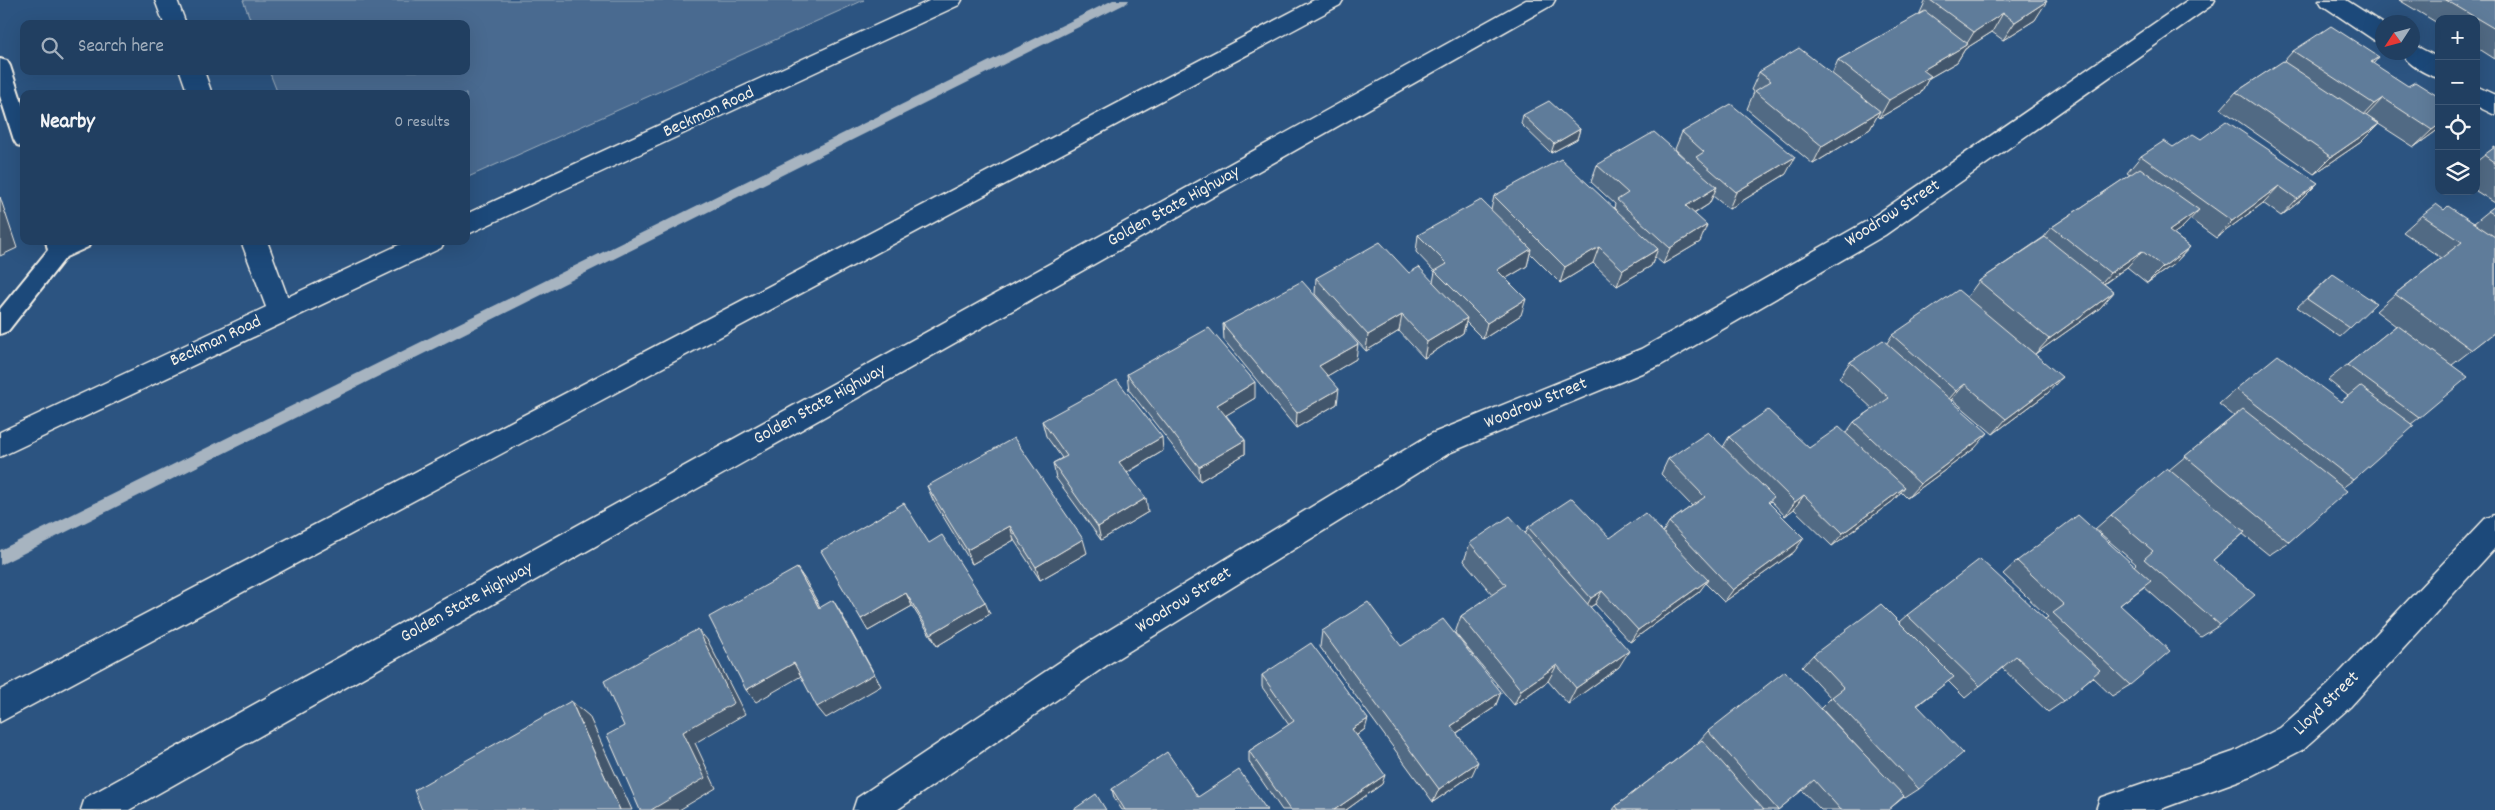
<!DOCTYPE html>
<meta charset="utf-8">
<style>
:root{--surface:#213f61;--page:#294667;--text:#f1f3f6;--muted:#a2afbd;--line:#3e5876}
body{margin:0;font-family:Dekko,sans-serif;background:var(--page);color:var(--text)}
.controls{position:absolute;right:15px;top:15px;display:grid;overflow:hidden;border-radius:10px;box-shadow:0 5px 20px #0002}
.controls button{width:45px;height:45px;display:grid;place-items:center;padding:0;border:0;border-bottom:1px solid var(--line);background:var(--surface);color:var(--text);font:25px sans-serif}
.compass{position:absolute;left:2375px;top:15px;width:45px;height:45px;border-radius:50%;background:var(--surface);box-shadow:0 5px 20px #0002;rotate:234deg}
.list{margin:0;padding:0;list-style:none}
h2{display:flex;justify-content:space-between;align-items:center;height:65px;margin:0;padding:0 20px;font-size:21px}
h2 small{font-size:16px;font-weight:400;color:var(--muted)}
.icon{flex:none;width:28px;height:28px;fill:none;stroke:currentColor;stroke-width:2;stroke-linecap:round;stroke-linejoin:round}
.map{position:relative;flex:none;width:2495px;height:810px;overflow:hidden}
.search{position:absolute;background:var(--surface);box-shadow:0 5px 20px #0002;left:20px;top:20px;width:450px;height:55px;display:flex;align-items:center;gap:12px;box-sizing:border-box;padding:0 18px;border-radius:10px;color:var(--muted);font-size:19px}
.panel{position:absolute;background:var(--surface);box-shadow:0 5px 20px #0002;left:20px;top:90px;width:450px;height:155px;border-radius:10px}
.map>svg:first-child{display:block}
.green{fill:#496b90;stroke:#9eaebc}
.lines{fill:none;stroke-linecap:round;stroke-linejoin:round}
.stream{fill:#a7b4c0;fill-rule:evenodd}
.service-casing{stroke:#f4f1e8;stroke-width:4}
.minor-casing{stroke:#f4f1e8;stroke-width:3}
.tertiary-casing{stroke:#f4f1e8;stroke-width:3}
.motorway-casing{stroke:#f4f1e8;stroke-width:3}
.service{fill:#1f4a7a;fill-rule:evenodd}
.minor{fill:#1f4a7a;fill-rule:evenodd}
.tertiary{fill:#1f4a7a;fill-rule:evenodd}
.motorway{fill:#1f4a7a;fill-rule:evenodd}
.wall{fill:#516a84;stroke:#f4f1e8}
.shaded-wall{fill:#42566c;stroke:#f4f1e8}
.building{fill:#5e7b9a;stroke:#f4f1e8}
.labels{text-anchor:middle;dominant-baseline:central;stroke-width:4.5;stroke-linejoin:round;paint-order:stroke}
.street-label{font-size:18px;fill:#f4f1e8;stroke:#1f4a7a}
</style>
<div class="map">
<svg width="2495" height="810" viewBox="0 0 2495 810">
<rect width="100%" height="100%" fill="#2c5481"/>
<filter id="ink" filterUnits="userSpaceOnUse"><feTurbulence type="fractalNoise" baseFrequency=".02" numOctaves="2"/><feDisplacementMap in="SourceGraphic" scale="10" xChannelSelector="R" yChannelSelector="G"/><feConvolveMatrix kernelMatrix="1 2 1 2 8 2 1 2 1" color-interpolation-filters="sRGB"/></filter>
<g filter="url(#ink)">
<!-- green -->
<path class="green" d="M 243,0 L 864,0 L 466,178 L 466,94 L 278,94 L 269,71 L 466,71 L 466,24 L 252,24 Z"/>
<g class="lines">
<!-- stream -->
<path class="stream" d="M 1113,0 L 1129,0 L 1127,3 L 0,565 L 0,550 Z"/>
<!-- service casing -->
<g class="service-casing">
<path id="service" d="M 0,59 L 7,61 L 10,66 L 24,109 L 24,147 L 17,145 L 14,140 L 0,96 Z
M 46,241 L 91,241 L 88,247 L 66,257 L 8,331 L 0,334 L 0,309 L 48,250 Z"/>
</g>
<!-- minor casing -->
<g class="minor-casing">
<path id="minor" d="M 155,0 L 177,0 L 186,24 L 164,24 Z
M 2188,0 L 2215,0 L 2212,5 L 1885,235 L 1661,365 L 1451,452 L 1110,663 L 897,810 L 853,810 L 857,798 L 1088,643 L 1431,434 L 1641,349 L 1867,221 Z
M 2319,0 L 2346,0 L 2382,23 L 2382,42 L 2374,40 L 2322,5 Z
M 2412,44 L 2439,58 L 2439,78 C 2426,75 2407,64 2401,52 L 2412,52 Z
M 180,71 L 204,71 L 212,94 L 188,94 Z
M 2476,86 L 2495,95 L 2495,115 L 2476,106 Z
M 241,241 L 267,241 L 293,312 L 289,320 L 280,323 L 271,320 Z
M 2495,515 L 2495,548 L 2350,707 L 2302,750 L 2251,776 L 2158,810 L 2096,810 L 2100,798 L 2233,752 L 2280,728 L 2328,685 L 2485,519 Z"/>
</g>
<!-- tertiary casing -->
<g class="tertiary-casing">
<path id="tertiary" d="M 931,0 L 962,0 L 959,5 L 466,235 L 466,214 Z
M 407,241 L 445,241 L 441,248 L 0,457 L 0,432 Z"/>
</g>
<!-- motorway casing -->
<g class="motorway-casing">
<path id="motorway" d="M 1314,0 L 1343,0 L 1340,5 L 0,722 L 0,690 Z
M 1526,0 L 1555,0 L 1552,5 L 129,810 L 81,810 L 85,798 Z"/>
</g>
<!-- service -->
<use href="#service" class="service"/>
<!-- minor -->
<use href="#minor" class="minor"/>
<!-- tertiary -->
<use href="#tertiary" class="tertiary"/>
<!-- motorway -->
<use href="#motorway" class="motorway"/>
</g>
<!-- wall -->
<path class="wall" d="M 1926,0 L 2045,0 L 2035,20 L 2003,40 L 1992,32 L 1965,49 L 1957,62 L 1929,78 L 1920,94 L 1879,118 L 1877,116 L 1870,129 L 1813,164 L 1747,109 L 1754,92 L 1751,90 L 1759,72 L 1832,74 L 1838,60 L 1919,15 Z
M 2399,0 L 2495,0 L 2495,59 L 2476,47 L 2476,19 L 2439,19 L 2439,24 Z
M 2293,51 L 2379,57 L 2373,64 L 2439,129 L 2414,147 L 2366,116 L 2379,124 L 2361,142 L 2314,174 L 2221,109 L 2236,92 L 2284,61 Z
M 1523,115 L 1580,129 L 1577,139 L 1551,153 L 1521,124 Z
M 1682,132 L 1786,174 L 1729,209 L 1713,196 L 1709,204 L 1694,214 L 1700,242 L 1663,264 L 1655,257 L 1651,266 L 1617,286 L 1593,263 L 1560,283 L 1530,253 L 1527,266 L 1505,279 L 1521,315 L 1483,339 L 1466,322 L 1463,333 L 1424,358 L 1399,331 L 1366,351 L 1315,294 L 1316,278 L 1409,273 L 1433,282 L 1435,272 L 1416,252 L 1418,235 L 1491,210 L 1494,196 L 1614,208 L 1615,204 L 1591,182 L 1597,165 L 1692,165 L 1675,149 Z
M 2201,139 L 2318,183 L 2301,200 L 2281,216 L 2263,203 L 2216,238 L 2190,219 L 2183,227 L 2173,234 L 2190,247 L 2174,264 L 2147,283 L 2127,267 L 2104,284 L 2114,292 L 2100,308 L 2035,354 L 2048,393 L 1993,434 L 1952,399 L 1951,400 L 1975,448 L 1907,498 L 1901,492 L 1893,501 L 1832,546 L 1794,509 L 1785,516 L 1771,501 L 1769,503 L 1794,552 L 1724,602 L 1705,583 L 1699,592 L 1630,642 L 1595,604 L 1590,607 L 1619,667 L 1568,704 L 1548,681 L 1514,705 L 1455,633 L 1461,616 L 1493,595 L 1464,561 L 1470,543 L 1525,534 L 1528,527 L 1610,538 L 1663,532 L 1669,522 L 1692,506 L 1661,474 L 1668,459 L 1723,447 L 1729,437 L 1809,448 L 1846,433 L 1854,422 L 1873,409 L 1839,378 L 1850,362 L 1887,343 L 1892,335 L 1967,297 L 1979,281 L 2044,237 L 2052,227 L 2130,175 L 2127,173 L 2141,156 L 2173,147 Z
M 2495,147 L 2495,203 L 2476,191 L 2476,162 Z
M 2495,206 L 2495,332 L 2452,365 L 2419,418 L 2411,424 L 2353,480 L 2342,488 L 2289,542 L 2269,555 L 2243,534 L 2213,560 L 2220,625 L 2201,637 L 2144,587 L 2120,605 L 2130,685 L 2112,696 L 2092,677 L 2064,701 L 2048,712 L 2002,668 L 1965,698 L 1948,681 L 1917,706 L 1919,789 L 1905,798 L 1904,797 L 1888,810 L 1821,810 L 1802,790 L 1778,810 L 1613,810 L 1616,806 L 1699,742 L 1698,742 L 1708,731 L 1876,767 L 1821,708 L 1831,698 L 1802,667 L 1813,655 L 1899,622 L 1907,615 L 2045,619 L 2048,617 L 2003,574 L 2017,561 L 2134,566 L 2136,564 L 2095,529 L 2111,515 L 2169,470 L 2234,416 L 2219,404 L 2236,389 L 2340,402 L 2348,396 L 2328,380 L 2396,326 L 2376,311 L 2395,294 L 2441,258 L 2403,232 L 2422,215 L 2444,210 L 2474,223 Z
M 2333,274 L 2350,328 L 2340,337 L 2297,307 Z
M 1223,324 L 1356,359 L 1327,376 L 1337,404 L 1296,428 L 1224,340 Z
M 1127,374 L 1255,398 L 1226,415 L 1245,440 L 1245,454 L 1200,481 L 1129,390 Z
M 1042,421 L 1163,451 L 1127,473 L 1148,512 L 1101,540 L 1056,478 L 1053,463 L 1062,458 L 1046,436 Z
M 927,486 L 1087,553 L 1040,580 L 1014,540 L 972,564 L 933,500 Z
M 929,543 L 990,614 L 937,646 L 912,606 L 868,631 Z
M 1322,631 L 1501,692 L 1495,707 L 1457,733 L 1472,775 L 1433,802 L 1320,647 Z
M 1262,675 L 1365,729 L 1356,736 L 1382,784 L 1346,810 L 1282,810 L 1249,762 L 1249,751 L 1289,725 L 1262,687 Z
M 1112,789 L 1198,797 L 1267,810 L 1122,810 L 1114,798 Z"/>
<!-- shaded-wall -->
<path class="shaded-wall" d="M 2047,1 L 2035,20 L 2003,40 L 2015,22 Z
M 2003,13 L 1992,32 L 1965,49 L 1957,62 L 1929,78 L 1920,94 L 1879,118 L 1889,100 L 1923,70 L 1966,45 L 1974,32 Z
M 2383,98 L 2366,116 L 2357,122 L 2374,104 Z
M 1880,111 L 1870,129 L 1813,164 L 1822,146 Z
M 2379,124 L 2361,142 L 2314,174 L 2331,157 Z
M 2439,125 L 2439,129 L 2414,147 L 2432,130 Z
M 1580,129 L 1577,139 L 1551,153 L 1554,144 Z
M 1795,157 L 1786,174 L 1729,209 L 1736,192 Z
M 2318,183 L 2301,200 L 2281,216 L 2297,199 Z
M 2279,186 L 2263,203 L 2216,238 L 2232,221 Z
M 1717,187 L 1709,204 L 1679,223 L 1686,206 Z
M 0,197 L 17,248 L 0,256 Z
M 2199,210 L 2183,227 L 2154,248 L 2169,231 Z
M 1707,225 L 1700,242 L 1663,264 L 1670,248 Z
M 1599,247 L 1593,263 L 1560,283 L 1565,267 Z
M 2190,247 L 2174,264 L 2147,283 L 2163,267 Z
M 1531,249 L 1527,266 L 1493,286 L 1497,270 Z
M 1658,249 L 1651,266 L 1617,286 L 1623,270 Z
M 2142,251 L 2127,267 L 2096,289 L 2110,273 Z
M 2114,292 L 2100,308 L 2035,354 L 2049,339 Z
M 1526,299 L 1521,315 L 1483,339 L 1487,323 Z
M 1402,315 L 1399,331 L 1366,351 L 1368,335 Z
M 1467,318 L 1463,333 L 1424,358 L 1427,342 Z
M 1358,344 L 1356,359 L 1317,382 L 1319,366 Z
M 2062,377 L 2048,393 L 1993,434 L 2006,419 Z
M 1255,382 L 1255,398 L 1218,420 L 1217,405 Z
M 1965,384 L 1952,399 L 1943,406 L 1956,391 Z
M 1339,389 L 1337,404 L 1296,428 L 1297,413 Z
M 1988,433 L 1975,448 L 1907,498 L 1920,484 Z
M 1162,437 L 1163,451 L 1121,476 L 1119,462 Z
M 1245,440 L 1245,454 L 1200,481 L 1199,467 Z
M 1905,487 L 1893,501 L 1832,546 L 1843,533 Z
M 1804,495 L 1794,509 L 1785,516 L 1795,502 Z
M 1146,498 L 1148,512 L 1101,540 L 1098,527 Z
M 1010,526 L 1014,540 L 972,564 L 967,550 Z
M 1804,538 L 1794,552 L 1724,602 L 1733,590 Z
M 1083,539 L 1087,553 L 1040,580 L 1036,567 Z
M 797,568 L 806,581 L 827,620 L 819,608 Z
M 1708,580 L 1699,592 L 1630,642 L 1638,630 Z
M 1602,591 L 1595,604 L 1584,611 L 1591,598 Z
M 906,593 L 912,606 L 868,631 L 861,619 Z
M 833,600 L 841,613 L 881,686 L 826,718 L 817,707 Z
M 985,602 L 990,614 L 937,646 L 931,634 Z
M 698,629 L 708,641 L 745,714 L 695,743 L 716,788 L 679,810 L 651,810 L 683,732 Z
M 1629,651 L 1619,667 L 1568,704 L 1576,688 Z
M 794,663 L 803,675 L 756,702 L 746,690 Z
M 1557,665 L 1548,681 L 1514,705 L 1521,690 Z
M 1501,692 L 1495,707 L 1446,740 L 1451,726 Z
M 571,701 L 589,716 L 632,810 L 620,810 Z
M 1368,719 L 1365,729 L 1350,740 L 1352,729 Z
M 1478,762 L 1472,775 L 1433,802 L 1439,789 Z
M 1385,775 L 1382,784 L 1346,810 L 1334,810 Z"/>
<!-- building -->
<path class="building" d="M 1930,0 L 2045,0 L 2047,1 L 2015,22 L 2003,13 L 1974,32 Z
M 2446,0 L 2495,0 L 2495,29 Z
M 1925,11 L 1968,44 L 1923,70 L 1931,76 L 1889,100 L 1838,60 Z
M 2331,26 L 2379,57 L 2371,62 L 2408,86 L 2415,82 L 2439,97 L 2439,125 L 2432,130 L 2383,98 L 2374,104 L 2293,51 Z
M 1799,48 L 1880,111 L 1822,146 L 1755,91 L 1771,81 L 1759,72 Z
M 2283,61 L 2379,124 L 2331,157 L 2236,92 Z
M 1549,101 L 1580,129 L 1554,144 L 1523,115 Z
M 1731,104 L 1795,157 L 1736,192 L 1696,157 L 1704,152 L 1682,132 Z
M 2226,121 L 2318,183 L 2297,199 L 2279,186 L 2232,221 L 2141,156 L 2164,141 L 2173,147 L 2193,134 L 2201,139 Z
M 1654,132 L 1717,187 L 1686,206 L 1707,225 L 1670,248 L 1617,200 L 1628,193 L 1597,165 Z
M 2495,147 L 2495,163 L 2484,155 Z
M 1561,159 L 1658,249 L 1623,270 L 1599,247 L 1565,267 L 1494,196 Z
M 2140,168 L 2199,210 L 2169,231 L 2190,247 L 2163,267 L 2142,251 L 2110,273 L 2052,227 Z
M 1481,200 L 1531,249 L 1497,270 L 1526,299 L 1487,323 L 1435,271 L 1447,264 L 1418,235 Z
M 2436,204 L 2444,210 L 2448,206 L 2495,237 L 2495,332 L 2472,350 L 2395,294 L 2462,242 L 2422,215 Z
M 2495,206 L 2495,215 L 2488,211 Z
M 2045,237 L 2114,292 L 2049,339 L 1979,281 Z
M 1380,242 L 1409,273 L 1419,267 L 1467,318 L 1427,342 L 1402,315 L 1368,335 L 1316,278 Z
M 2333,274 L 2376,303 L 2350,328 L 2307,299 Z
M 1302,281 L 1358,344 L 1319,366 L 1339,389 L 1297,413 L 1223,324 Z
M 1958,290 L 2062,377 L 2006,419 L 1965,384 L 1956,391 L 1892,335 Z
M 2397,325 L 2468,377 L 2419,418 L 2347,365 Z
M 1209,328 L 1255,382 L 1217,405 L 1245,440 L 1199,467 L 1127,374 Z
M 1883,340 L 1988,433 L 1920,484 L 1854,422 L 1889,398 L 1850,362 Z
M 2278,355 L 2341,402 L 2360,386 L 2414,426 L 2353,480 L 2236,389 Z
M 1117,380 L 1162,437 L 1119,462 L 1146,498 L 1098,527 L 1053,463 L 1067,456 L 1042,421 Z
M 2243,409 L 2347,491 L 2289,542 L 2185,456 Z
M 1768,410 L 1809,448 L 1839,427 L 1905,487 L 1843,533 L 1804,495 L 1795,502 L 1729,437 Z
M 1708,432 L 1774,497 L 1768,502 L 1804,538 L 1733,590 L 1669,522 L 1705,497 L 1668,459 Z
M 1014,438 L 1083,539 L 1036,567 L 1010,526 L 967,550 L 927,486 Z
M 2167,468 L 2245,532 L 2213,560 L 2255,595 L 2220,625 L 2144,559 L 2153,551 L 2111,515 Z
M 1572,498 L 1610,538 L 1645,513 L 1708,580 L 1638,630 L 1602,591 L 1591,598 L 1528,527 Z
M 904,503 L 929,543 L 942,535 L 985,602 L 931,634 L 906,593 L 861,619 L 821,551 Z
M 2078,515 L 2151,581 L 2120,605 L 2170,651 L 2130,685 L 2053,613 L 2064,605 L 2017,561 Z
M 1510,516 L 1629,651 L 1576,688 L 1557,665 L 1521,690 L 1461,616 L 1506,585 L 1470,543 Z
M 1980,559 L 2100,670 L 2064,701 L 2016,656 L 1980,686 L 1907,615 Z
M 797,568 L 819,608 L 833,600 L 874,674 L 817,707 L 794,663 L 746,690 L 709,617 Z
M 1368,602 L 1401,646 L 1443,619 L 1501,692 L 1451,726 L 1478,762 L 1439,789 L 1322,631 Z
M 1881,604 L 1954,677 L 1917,705 L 1963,753 L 1919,789 L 1832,697 L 1844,688 L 1813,655 Z
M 698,629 L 734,703 L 683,732 L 705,778 L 651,810 L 640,810 L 607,735 L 624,726 L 604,681 Z
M 1311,643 L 1368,719 L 1352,729 L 1385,775 L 1334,810 L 1290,810 L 1249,751 L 1294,721 L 1262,675 Z
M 1785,671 L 1904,796 L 1888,810 L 1841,810 L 1814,780 L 1778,810 L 1708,731 Z
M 571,701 L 620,810 L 422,810 L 414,790 Z
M 1702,740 L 1764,810 L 1619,810 L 1616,806 Z
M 1167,752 L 1198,797 L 1239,770 L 1267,810 L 1125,810 L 1112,789 Z
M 1096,794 L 1106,810 L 1073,810 Z"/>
</g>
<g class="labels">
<!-- street labels -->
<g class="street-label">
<text transform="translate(709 113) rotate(-25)">Beckman Road</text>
<text transform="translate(1174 207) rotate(-29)">Golden State Highway</text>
<text transform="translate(1893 214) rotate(-33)">Woodrow Street</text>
<text transform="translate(216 342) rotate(-25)">Beckman Road</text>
<text transform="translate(1536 404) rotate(-22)">Woodrow Street</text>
<text transform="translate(820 405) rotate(-29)">Golden State Highway</text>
<text transform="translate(1184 601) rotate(-32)">Woodrow Street</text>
<text transform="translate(467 603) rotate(-29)">Golden State Highway</text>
<text transform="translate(2327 704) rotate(-44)">Lloyd Street</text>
</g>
</g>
</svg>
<div class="controls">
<button>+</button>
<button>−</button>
<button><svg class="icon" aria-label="locate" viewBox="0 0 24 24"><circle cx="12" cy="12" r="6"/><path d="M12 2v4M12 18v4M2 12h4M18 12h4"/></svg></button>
<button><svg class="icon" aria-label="layers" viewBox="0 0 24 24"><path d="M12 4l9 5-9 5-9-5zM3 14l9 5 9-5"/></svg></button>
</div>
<svg class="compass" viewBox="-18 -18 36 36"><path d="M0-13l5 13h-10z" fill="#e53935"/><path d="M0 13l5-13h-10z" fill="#a2afbd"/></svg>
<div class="search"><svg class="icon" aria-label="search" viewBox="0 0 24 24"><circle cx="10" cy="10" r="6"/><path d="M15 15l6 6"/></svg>Search here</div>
<section class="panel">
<h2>Nearby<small>0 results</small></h2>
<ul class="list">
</ul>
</section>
</div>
